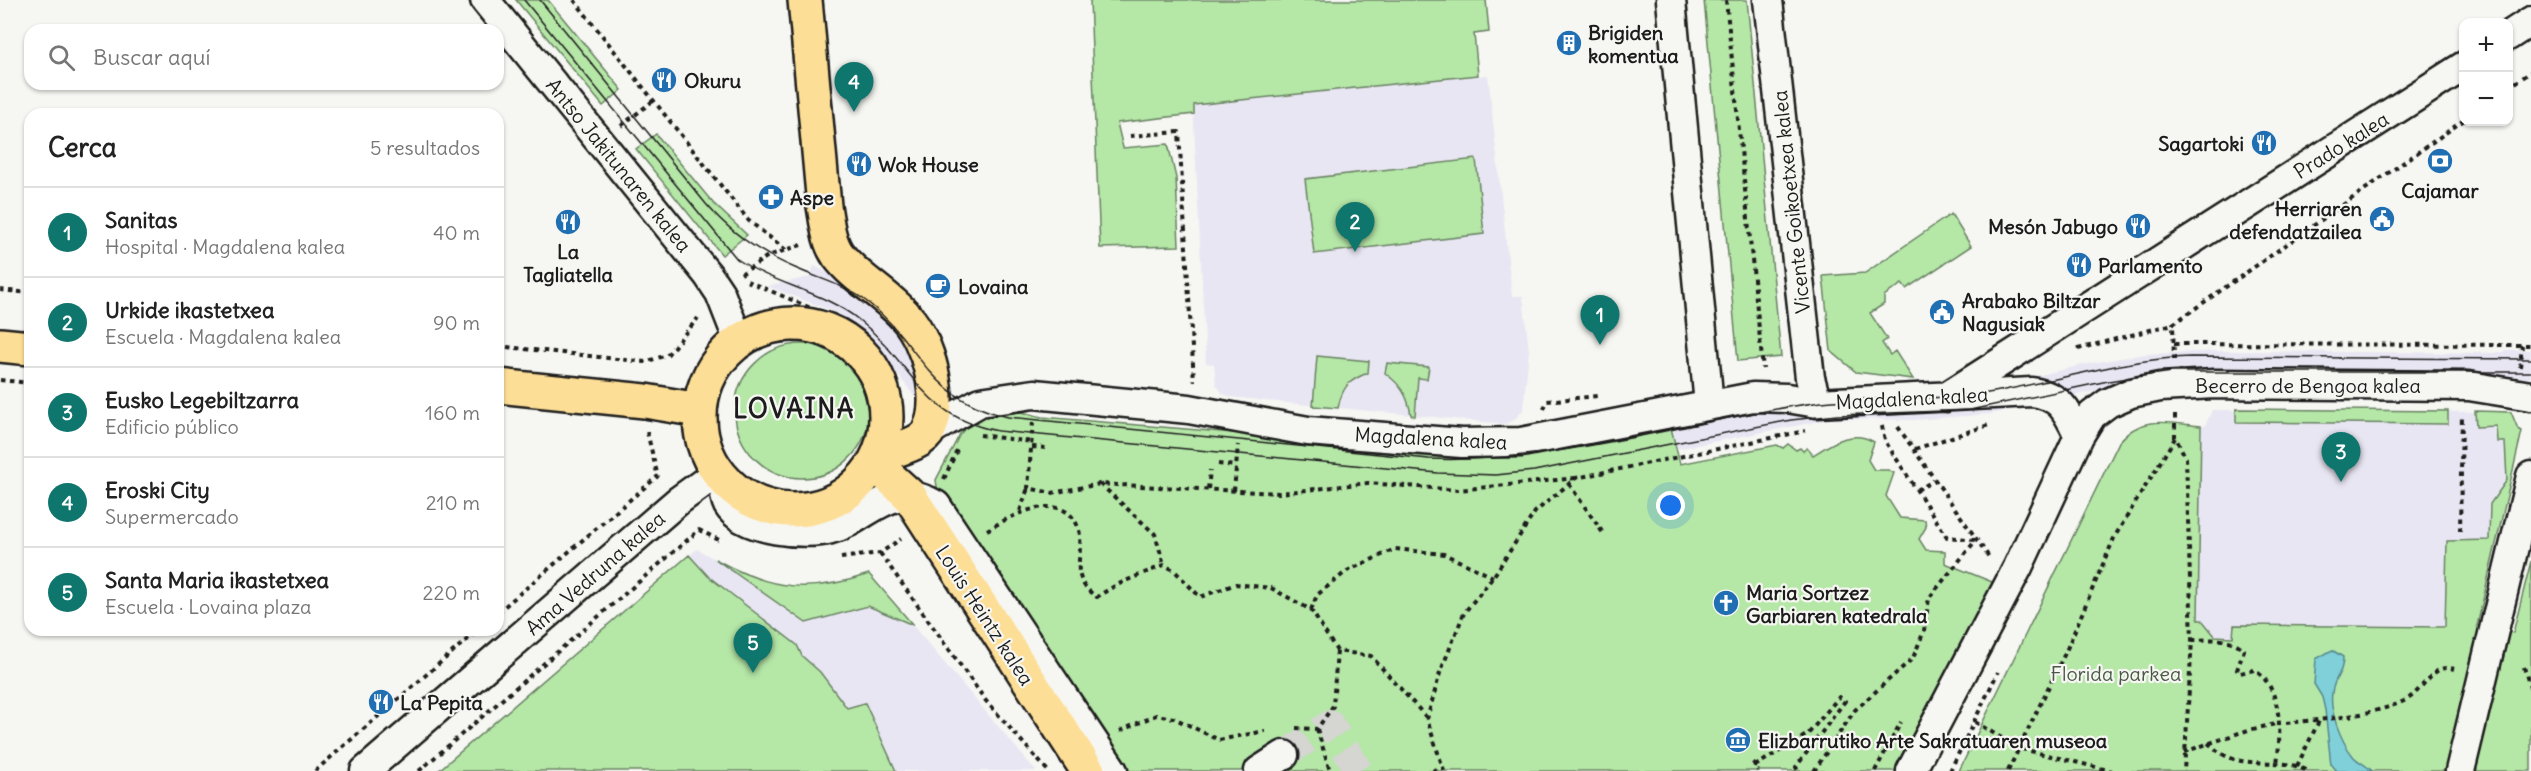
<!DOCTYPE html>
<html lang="es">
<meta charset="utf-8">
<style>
:root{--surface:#fff;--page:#f6f6f6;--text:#222;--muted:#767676;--line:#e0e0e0;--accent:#0f766e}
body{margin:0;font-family:Delius,sans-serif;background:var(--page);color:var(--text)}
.controls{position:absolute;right:18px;top:18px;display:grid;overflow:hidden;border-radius:12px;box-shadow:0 2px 4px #0004}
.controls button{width:54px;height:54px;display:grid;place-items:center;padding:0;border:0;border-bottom:2px solid var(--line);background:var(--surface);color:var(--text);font:30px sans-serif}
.you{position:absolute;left:1671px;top:506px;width:21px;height:21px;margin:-15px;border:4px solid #fff;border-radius:50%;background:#1a73e8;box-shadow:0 0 0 9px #1a73e833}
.badge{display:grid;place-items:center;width:39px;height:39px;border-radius:50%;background:var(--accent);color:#fff;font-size:20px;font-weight:700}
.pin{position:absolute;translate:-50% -50px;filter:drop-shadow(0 2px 3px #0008)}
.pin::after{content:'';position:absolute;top:32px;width:21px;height:18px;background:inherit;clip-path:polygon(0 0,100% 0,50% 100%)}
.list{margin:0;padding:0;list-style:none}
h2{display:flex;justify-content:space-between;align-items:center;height:78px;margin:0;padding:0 24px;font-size:26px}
h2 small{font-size:20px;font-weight:400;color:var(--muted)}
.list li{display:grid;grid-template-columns:39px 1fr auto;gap:18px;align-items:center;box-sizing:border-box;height:90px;padding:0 24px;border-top:2px solid var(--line)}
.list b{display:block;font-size:22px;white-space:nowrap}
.list p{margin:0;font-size:20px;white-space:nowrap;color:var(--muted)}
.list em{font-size:20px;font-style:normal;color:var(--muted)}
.icon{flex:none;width:33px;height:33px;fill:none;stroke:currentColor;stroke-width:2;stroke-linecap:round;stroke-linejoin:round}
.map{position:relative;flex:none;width:2531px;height:771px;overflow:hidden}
.search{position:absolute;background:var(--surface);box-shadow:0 2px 4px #0004;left:24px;top:24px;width:480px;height:66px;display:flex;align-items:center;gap:15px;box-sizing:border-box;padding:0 21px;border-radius:18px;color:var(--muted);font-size:22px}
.panel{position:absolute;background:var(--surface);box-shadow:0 2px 4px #0004;left:24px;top:108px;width:480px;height:528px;border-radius:18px}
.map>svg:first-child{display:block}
.built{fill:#e9e6f3}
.green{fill:#b5e7a7;stroke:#688262;stroke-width:1.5}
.water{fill:#7fd0d9;stroke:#57888d;stroke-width:1.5}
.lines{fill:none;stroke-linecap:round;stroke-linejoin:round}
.minor-tunnel{stroke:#d5d5d2;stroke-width:28;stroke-dasharray:28 14;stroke-linecap:butt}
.minor-casing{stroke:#1c1c1c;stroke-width:33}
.major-casing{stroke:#1c1c1c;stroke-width:38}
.path{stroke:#1c1c1c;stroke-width:4;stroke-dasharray:4.5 4.5;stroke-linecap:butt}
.minor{stroke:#f6f6f2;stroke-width:28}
.major{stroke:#fdde96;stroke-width:33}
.tram{stroke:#1c1c1c;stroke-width:1.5}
.labels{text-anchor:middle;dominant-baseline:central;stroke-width:4.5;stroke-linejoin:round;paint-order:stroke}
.poi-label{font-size:20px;font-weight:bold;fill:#1c1c1c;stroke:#f6f6f2;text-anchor:start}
.street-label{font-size:20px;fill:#1c1c1c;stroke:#f6f6f2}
.park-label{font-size:20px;fill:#4a5946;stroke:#f6f6f2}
.district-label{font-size:26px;font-weight:bold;letter-spacing:1.5px;fill:#1c1c1c;stroke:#f6f6f2}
</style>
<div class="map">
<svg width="2531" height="771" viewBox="0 0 2531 771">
<rect width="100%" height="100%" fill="#f6f6f2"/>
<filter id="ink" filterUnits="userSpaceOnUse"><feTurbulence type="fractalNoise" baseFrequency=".0167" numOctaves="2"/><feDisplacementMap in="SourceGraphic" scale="12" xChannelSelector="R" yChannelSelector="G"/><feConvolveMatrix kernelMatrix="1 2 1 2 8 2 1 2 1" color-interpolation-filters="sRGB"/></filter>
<g filter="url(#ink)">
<!-- built -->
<path class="built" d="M 1488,75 L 1512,296 L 1523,296 L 1529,351 L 1523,410 L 1514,420 L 1505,424 L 1267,401 L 1231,397 L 1223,394 L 1216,384 L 1214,364 L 1206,363 L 1193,105 Z
M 814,266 L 867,292 L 919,355 L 918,401 L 876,346 L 854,325 L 835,312 L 767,286 L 810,277 Z
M 2504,350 L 2531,350 L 2531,378 L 2105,389 L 1990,414 L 1914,420 L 1831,419 L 1676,449 L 1670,424 L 1786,402 L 2016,381 L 2082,365 L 2144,354 L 2222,351 L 2504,353 Z
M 2212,410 L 2511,412 L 2518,429 L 2522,431 L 2458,641 L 2214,636 L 2198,621 L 2201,426 L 2205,426 Z
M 697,549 L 743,575 L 785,586 L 828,586 L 869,574 L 1036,771 L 438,771 Z"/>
<!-- green -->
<path class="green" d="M 516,0 L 548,0 L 622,90 L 603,106 Z
M 1090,0 L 1486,0 L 1489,32 L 1474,34 L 1478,75 L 1194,105 L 1194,114 L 1117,123 L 1123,148 L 1168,144 L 1176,178 L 1179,246 L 1100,248 Z
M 1704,0 L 1747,0 L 1781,357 L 1738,361 Z
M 656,134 L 713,203 L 747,235 L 722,255 L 636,149 Z
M 1476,159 L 1484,234 L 1314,254 L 1305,179 Z
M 1951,214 L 1971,246 L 1906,289 L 1902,284 L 1884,296 L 1884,304 L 1870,313 L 1887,339 L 1882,343 L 1890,355 L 1895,351 L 1913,379 L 1856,372 L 1831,351 L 1823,276 L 1865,273 Z
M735 411a67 67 0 1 1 134 0a67 67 0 1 1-134 0Z
M 1317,356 L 1369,361 L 1368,373 C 1348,380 1342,388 1338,408 L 1313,406 Z
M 1387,363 L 1429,367 L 1427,379 L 1418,378 L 1415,416 L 1411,415 C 1408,396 1401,385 1385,373 Z
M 996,406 L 1042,417 L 1448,451 L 1670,424 L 1680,464 L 1777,445 L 1783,448 L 1788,444 L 1796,450 L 1800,448 L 1803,451 L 1807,448 L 1813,455 C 1834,442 1853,429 1874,442 L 1868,460 L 1874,470 L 1888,470 L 1894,473 L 1886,496 L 1900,518 L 1925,520 L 1926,527 L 1919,539 L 1926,550 L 1945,551 L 1945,563 L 1997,584 L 1896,771 L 1119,771 L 938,493 L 936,480 L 960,434 L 972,421 Z
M 2236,409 L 2448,411 L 2448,424 L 2236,422 Z
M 2475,411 L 2511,412 L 2518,429 L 2522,431 L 2477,626 L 2513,633 L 2531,561 L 2531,771 L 1959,771 L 2119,442 C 2142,414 2170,423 2201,426 L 2198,620 L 2202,620 L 2215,636 L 2233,637 L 2234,625 L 2445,627 L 2447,541 L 2489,540 L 2490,504 L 2507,480 L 2505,442 L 2497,442 L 2496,426 L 2476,427 Z
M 689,555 L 708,576 L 797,645 L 802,656 L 820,672 L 847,708 L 865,703 L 896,771 L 438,771 Z
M 715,559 C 770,590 810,594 869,574 L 913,625 L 868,606 L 806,623 Z"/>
<!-- water -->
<path class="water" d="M 2332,650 L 2343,657 C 2343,673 2336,675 2333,688 C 2327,708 2341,741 2353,756 C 2358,762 2366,765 2372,771 L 2336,771 L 2331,765 L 2325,710 L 2322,697 L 2314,684 L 2316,659 Z"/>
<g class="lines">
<!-- minor-tunnel -->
<path class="minor-tunnel" d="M 1284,755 L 1330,724 L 1359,771"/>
<!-- minor casing -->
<g class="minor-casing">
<path id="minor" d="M 485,0 L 708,275 L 720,293 L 738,339
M 1671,0 L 1709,405
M 1768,0 L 1810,378 L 1817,403
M 2508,36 L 2531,21
M 1946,397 L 2464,66
M 929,431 L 980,402 L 1034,394 L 1189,409 L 1308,431 L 1462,443 L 1521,442 L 1753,397 L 1787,398 L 1817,403 L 2032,392 C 2061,396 2067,411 2079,436
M 725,478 C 724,488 724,497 728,505 C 743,531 806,536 831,529 C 856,523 873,502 897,497 C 911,494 924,498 936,505 L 1113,771
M 365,771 L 678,501 L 718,472
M 1259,771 L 1284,755
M 1911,771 L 2018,567 L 2079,436 L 2092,415 L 2108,403 L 2131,393 L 2160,387 L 2214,384 L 2469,386 L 2531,396
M 2460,771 L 2531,476"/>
</g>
<!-- major casing -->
<g class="major-casing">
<path id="major" d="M 805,0 L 824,206 C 827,222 828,241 838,255 C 856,279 886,294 906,317 C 928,341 944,399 929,430 C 923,444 894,450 881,455
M700 417a93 93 0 1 1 186 0a93 93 0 1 1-186 0Z
M 0,345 L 30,348
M 498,386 L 645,401 L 699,410
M 876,465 L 909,495 L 1088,771"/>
</g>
<!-- path -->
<path class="path" d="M 574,0 L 749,221 L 786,250
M 1726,0 L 1763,369
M 2508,88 L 2531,72
M 621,126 L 654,100
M 1130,136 L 1179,132 L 1194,381
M 741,274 L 768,256 L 801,245
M 747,281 L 811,308 L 830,334
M 0,290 L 30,293
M 2174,344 L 2531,345
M 498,346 L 645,362 L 667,355 L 698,318
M 2078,349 L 2173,324
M 2174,360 L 2173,324 L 2464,120
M 2520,367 L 2522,345
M 0,380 L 30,383
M 1544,409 L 1547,401 L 1597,396
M 2175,415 L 2175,437 L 2186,458 L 2192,640 L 2184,771
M 1033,422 L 1028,488 L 1052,493 L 1100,484 L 1279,493 L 1368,483 L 1458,490 L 1576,478
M 1882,426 L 1885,441 L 1947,537 L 1975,540
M 1898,427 L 1989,557 L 1988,559
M 647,432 L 658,477
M 980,435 L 1032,442
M 1032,447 L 1047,448
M 1915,449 L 1992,424
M 1218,464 L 1236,466
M 944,479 L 957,450
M 1100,484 L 1155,534 L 1164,565
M 1569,484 L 1603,533
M 1208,489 L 1210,470
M 1917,490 L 1935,480
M 1234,491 L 1238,445
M 1020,511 L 1028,488
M 987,530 C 1011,516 1065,486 1079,530 C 1083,545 1076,564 1080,576 C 1083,586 1089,592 1097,597 C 1118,582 1141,575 1164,565 L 1174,570 L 1200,597 L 1236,584 L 1271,588 L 1311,610 L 1337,651 L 1371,656 L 1427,718
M 2460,531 L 2462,414
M 880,553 L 986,701 L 1048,771
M 841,558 L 880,553 L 901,539
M 1311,610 L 1317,595 L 1347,571 L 1395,549 L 1444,554 L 1493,577
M 498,612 L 658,476
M 2192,640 C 2209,640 2232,636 2244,650 L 2237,670 L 2240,673 L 2254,670 C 2283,687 2281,735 2277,763
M 2524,667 L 2531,691
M 1975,722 L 2018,748 L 2112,771
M 2286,723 C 2324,719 2368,717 2404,701 C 2424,692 2431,662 2454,669
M 1296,728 L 1317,729 L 1333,706 L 1337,651
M 1317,729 L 1330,771
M 1120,731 L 1156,715 L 1174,718 L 1219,740 L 1265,731
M 2208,743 C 2213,747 2218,752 2224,755 C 2249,769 2282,756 2307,771
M 2184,752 L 2248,730 L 2276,724
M 1753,762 L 1758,771
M 1755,766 L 1808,734 L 1839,697 L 1845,701 L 1796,767 L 1798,771
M 2297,766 L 2320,719
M 315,771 L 478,630
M 419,771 L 699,530 L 719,540
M 1433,771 L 1440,766
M 1444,771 L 1427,719 L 1440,673 L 1464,613 L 1493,577 L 1535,512 L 1576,478 L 1805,431
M 1814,771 L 1855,710 L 1913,658 L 1924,631 L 1929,598 L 1976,540
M 1875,771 L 1901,722
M 1950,771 L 1998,672
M 2008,771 L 2066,651 L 2115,536 L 2175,438"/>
<!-- minor -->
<use href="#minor" class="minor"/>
<!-- major -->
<use href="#major" class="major"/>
<!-- tram -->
<path class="tram" d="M 524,0 L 737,259 C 775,285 823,291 859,320 C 914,364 919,416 998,431 L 1438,473 L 1496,475 L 1534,471 L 1791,420 L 1837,415 L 1970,410 L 2108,381 L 2172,372 L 2531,372
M 540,0 L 706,204 C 731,233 759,253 795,268 C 817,278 842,284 862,298 C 923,342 921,396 1008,417 L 1429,459 C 1560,464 1685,421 1814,403 C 1873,395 1935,402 1994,392 C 2061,380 2123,359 2190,357 L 2531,359"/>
</g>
</g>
<!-- icons -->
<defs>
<g id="building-disc" transform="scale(1.35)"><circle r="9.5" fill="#1f6fb2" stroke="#f6f6f2"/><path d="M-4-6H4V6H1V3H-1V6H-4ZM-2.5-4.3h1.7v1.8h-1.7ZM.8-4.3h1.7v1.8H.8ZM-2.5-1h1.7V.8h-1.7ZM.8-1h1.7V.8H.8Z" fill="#fff"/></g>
<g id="restaurant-disc" transform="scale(1.35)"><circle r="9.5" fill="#1f6fb2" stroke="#f6f6f2"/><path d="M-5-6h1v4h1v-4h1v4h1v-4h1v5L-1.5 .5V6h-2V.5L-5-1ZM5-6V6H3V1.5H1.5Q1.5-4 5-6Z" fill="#fff"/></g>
<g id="bank-disc" transform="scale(1.35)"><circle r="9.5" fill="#1f6fb2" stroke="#f6f6f2"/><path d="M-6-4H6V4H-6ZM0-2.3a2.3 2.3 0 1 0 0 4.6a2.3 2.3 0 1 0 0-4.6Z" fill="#fff"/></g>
<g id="pharmacy-disc" transform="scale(1.35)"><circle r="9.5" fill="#1f6fb2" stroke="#f6f6f2"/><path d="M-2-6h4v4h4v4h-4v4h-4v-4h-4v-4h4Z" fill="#fff"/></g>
<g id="civic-disc" transform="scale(1.35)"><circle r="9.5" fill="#1f6fb2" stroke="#f6f6f2"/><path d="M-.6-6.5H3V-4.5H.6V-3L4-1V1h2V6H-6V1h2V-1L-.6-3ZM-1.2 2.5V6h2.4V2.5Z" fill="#fff"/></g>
<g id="cafe-disc" transform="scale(1.35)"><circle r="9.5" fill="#1f6fb2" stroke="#f6f6f2"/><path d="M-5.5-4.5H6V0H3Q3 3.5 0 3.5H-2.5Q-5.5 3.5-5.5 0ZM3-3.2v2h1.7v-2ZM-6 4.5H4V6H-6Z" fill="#fff"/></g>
<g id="church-disc" transform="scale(1.35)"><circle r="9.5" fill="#1f6fb2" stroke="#f6f6f2"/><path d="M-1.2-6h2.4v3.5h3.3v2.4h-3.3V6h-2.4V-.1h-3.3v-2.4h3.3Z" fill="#fff"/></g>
<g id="museum-disc" transform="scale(1.35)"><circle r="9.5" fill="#1f6fb2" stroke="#f6f6f2"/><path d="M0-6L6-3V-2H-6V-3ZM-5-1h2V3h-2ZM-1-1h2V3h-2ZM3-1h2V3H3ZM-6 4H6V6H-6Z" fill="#fff"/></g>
</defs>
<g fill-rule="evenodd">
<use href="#building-disc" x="1569" y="43"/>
<use href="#restaurant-disc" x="664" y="80"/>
<use href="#restaurant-disc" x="2264" y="143"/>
<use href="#bank-disc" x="2440" y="161"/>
<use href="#restaurant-disc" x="859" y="164"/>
<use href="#pharmacy-disc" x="771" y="197"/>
<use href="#civic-disc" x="2382" y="219"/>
<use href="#restaurant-disc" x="568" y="222"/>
<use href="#restaurant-disc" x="2138" y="226"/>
<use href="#restaurant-disc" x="2079" y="265"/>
<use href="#cafe-disc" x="938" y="286"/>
<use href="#civic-disc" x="1942" y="312"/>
<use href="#church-disc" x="1726" y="603"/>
<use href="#restaurant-disc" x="381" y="702"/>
<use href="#museum-disc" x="1738" y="740"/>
</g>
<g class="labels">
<!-- poi labels -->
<g class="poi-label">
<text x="1588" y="32">Brigiden<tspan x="1588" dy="23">komentua</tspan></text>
<text x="684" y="80">Okuru</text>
<text x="2244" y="143" text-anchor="end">Sagartoki</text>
<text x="878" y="164">Wok House</text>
<text x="2440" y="190" text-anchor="middle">Cajamar</text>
<text x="790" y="197">Aspe</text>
<text x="2362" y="208" text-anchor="end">Herriaren<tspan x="2362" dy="23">defendatzailea</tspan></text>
<text x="2118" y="226" text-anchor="end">Mesón Jabugo</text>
<text x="568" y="251" text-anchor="middle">La<tspan x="568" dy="23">Tagliatella</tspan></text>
<text x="2098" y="265">Parlamento</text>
<text x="958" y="286">Lovaina</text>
<text x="1962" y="300">Arabako Biltzar<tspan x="1962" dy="23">Nagusiak</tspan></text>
<text x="1746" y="592">Maria Sortzez<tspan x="1746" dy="23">Garbiaren katedrala</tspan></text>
<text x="400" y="702">La Pepita</text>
<text x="1758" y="740">Elizbarrutiko Arte Sakratuaren museoa</text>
</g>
<!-- street labels -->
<g class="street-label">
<text transform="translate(2341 145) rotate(-32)">Prado kalea</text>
<text transform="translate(619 165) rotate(51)">Antso Jakitunaren kalea</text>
<text transform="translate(1791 202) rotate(-96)">Vicente Goikoetxea kalea</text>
<text x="2308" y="385">Becerro de Bengoa kalea</text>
<text transform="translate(1912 398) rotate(-3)">Magdalena kalea</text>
<text transform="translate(1431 438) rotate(3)">Magdalena kalea</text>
<text transform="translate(595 573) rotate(-41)">Ama Vedruna kalea</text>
<text transform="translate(985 615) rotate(57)">Louis Heintz kalea</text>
</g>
<!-- park labels -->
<g class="park-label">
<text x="2116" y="673">Florida parkea</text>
</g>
<!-- district labels -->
<g class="district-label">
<text x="794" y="408">LOVAINA</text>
</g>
</g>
</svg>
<div class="controls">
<button>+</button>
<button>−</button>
</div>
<div class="you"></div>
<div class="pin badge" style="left:1600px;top:345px">1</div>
<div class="pin badge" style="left:1355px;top:252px">2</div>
<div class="pin badge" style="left:2341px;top:482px">3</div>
<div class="pin badge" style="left:854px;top:112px">4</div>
<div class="pin badge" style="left:753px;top:673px">5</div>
<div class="search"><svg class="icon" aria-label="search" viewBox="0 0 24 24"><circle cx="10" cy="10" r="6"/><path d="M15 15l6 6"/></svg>Buscar aquí</div>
<section class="panel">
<h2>Cerca<small>5 resultados</small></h2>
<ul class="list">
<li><span class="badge">1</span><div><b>Sanitas</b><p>Hospital · Magdalena kalea</p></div><em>40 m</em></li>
<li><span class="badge">2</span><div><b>Urkide ikastetxea</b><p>Escuela · Magdalena kalea</p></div><em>90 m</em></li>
<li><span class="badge">3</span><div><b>Eusko Legebiltzarra</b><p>Edificio público</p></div><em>160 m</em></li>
<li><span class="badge">4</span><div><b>Eroski City</b><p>Supermercado</p></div><em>210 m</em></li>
<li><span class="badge">5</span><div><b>Santa Maria ikastetxea</b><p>Escuela · Lovaina plaza</p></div><em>220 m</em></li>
</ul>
</section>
</div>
